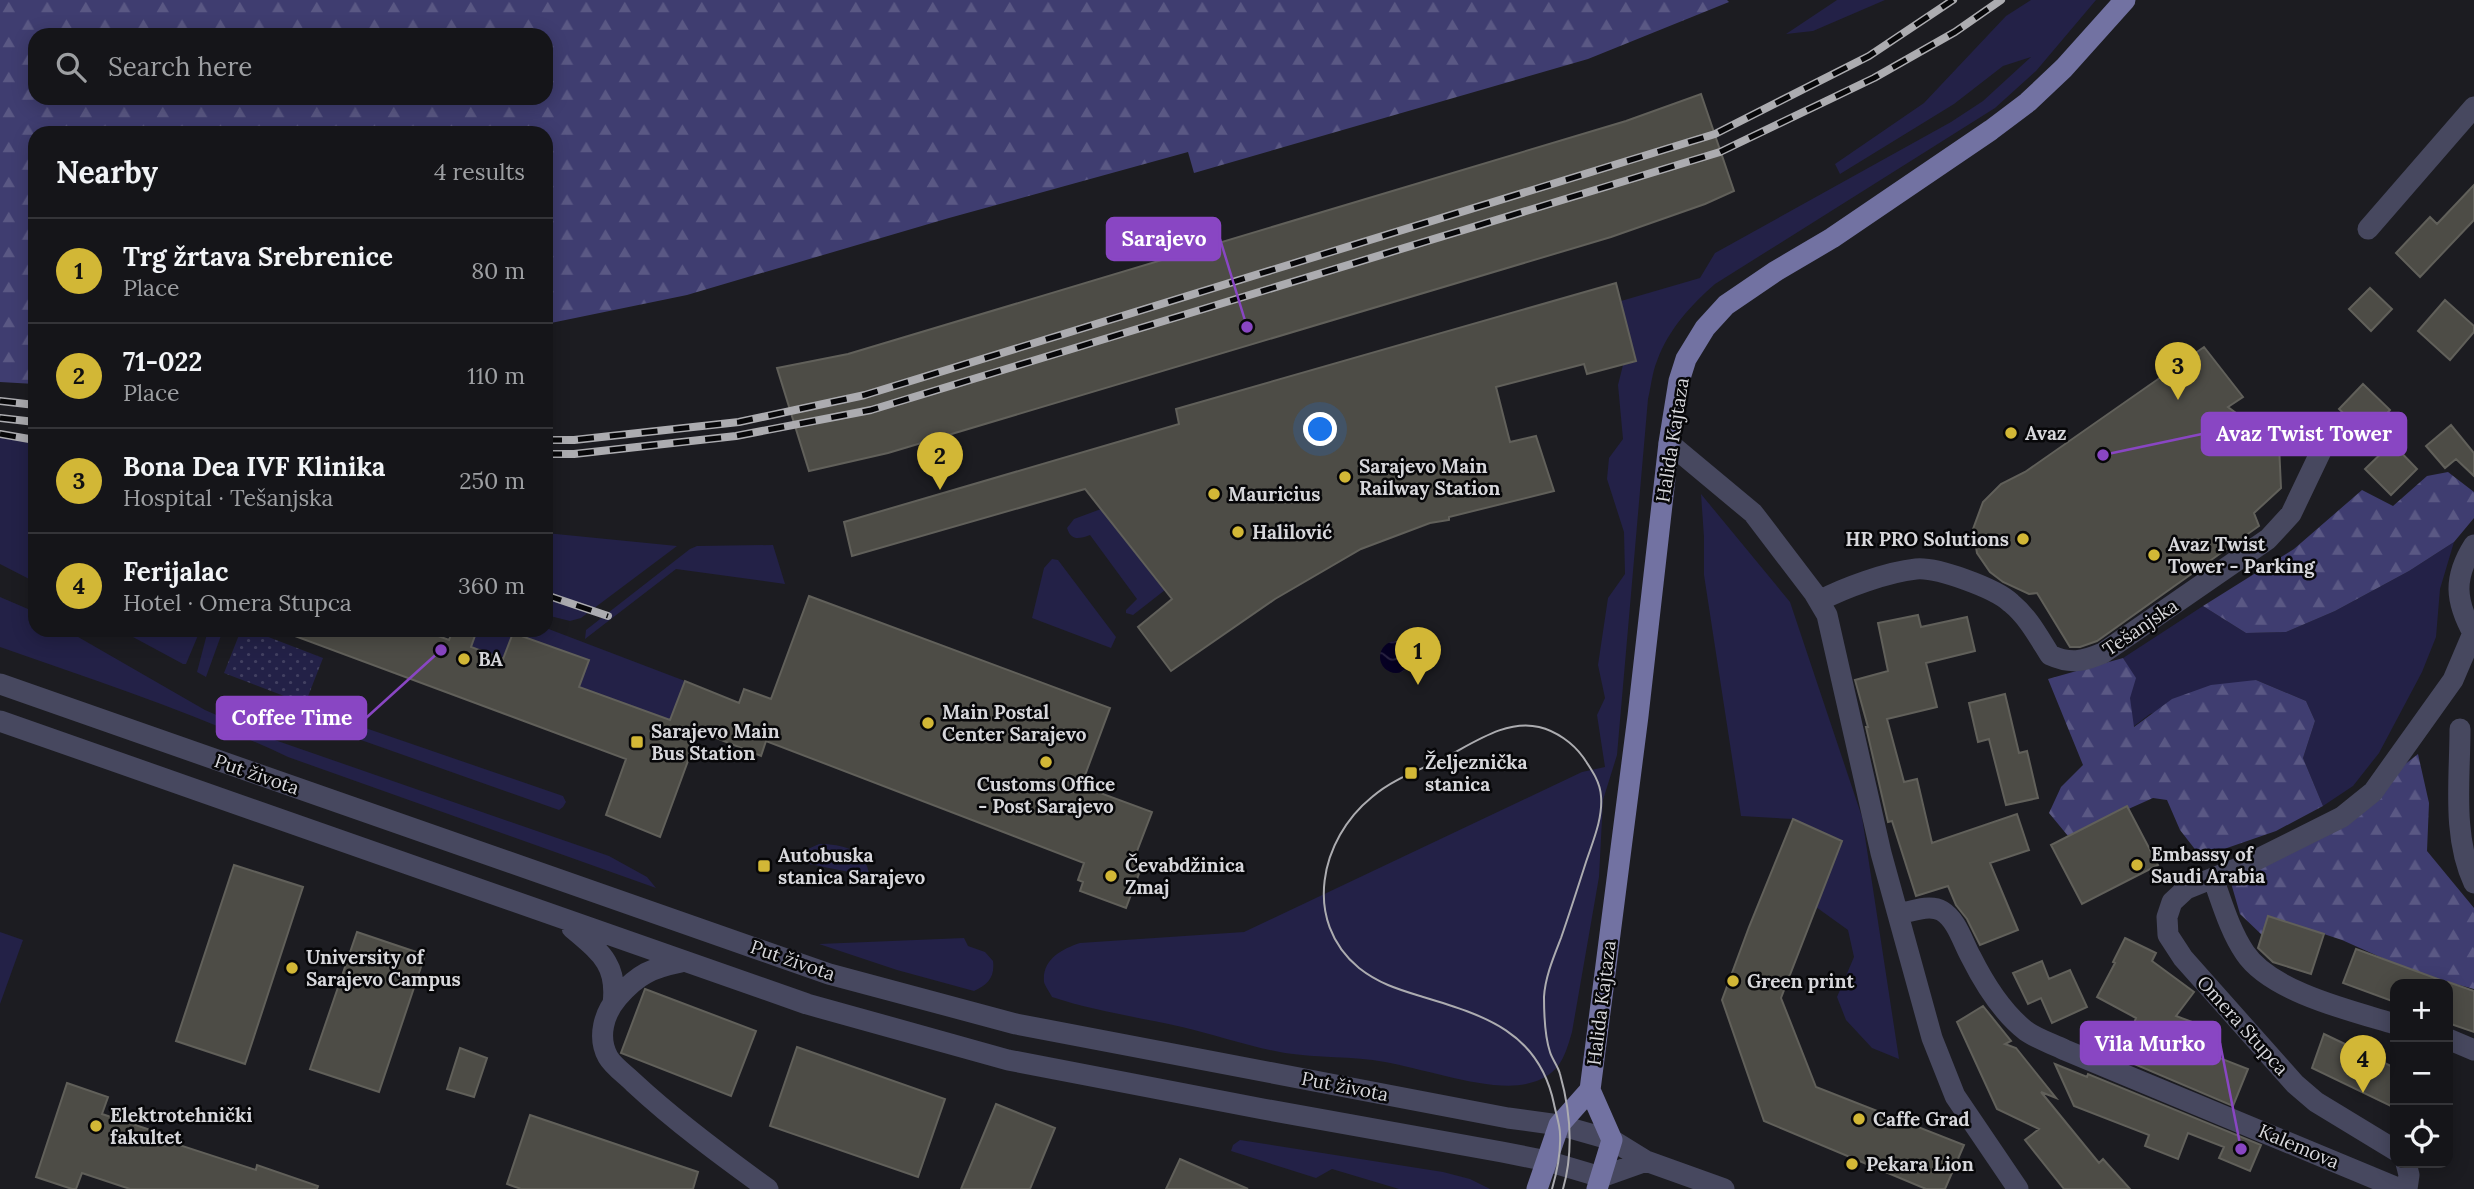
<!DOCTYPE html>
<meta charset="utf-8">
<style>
:root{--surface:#151519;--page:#222226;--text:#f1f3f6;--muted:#9d9fa2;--line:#343438;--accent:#d2b736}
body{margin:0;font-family:Lora,serif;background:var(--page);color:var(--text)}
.controls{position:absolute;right:21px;bottom:21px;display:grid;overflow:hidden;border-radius:14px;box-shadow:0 4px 18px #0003}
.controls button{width:63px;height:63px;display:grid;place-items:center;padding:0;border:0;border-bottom:2px solid var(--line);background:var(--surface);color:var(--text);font:35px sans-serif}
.you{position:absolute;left:1321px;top:430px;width:24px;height:24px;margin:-18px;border:5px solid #fff;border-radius:50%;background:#1a73e8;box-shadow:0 0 0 10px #1a73e833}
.badge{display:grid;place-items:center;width:46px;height:46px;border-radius:50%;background:var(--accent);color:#111;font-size:23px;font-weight:700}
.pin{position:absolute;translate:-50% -58px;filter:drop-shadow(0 2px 4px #0008)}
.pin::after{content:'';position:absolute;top:37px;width:24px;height:21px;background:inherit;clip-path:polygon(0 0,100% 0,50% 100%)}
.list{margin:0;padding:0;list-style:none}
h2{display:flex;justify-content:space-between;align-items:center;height:91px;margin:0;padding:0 28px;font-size:30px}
h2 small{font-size:23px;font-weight:400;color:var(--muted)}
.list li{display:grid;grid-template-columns:46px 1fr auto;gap:21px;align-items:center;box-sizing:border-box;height:105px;padding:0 28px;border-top:2px solid var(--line)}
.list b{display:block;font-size:26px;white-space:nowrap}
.list p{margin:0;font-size:23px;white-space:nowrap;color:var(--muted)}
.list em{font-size:23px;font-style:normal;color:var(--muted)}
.icon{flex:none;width:38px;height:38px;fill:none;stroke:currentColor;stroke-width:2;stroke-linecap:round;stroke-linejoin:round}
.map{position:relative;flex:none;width:2474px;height:1189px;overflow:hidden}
.search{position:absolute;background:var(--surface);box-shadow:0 4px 18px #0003;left:28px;top:28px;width:525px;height:77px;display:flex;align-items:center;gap:18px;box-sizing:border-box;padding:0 24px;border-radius:21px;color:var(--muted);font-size:26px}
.panel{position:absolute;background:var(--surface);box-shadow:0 4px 18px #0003;left:28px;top:126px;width:525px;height:511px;border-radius:21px}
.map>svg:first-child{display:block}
.green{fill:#232147}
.forest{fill:url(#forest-firs);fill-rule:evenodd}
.park{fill:url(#park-dots)}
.water{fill:url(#water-waves)}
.building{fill:#4d4c46;stroke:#61605a;stroke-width:2}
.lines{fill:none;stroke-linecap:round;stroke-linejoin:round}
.minor{stroke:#47485f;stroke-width:21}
.major{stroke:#7272a2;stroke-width:21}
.tram{stroke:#acacb0;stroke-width:2}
.rail-casing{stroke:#acacb0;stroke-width:8}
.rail{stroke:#070709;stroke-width:5;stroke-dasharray:16;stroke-linecap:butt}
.poi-dot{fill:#d2b736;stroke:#070709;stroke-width:2.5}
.labels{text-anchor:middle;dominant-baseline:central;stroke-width:5;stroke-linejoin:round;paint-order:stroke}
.poi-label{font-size:19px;font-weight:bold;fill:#d7d7db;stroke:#070709;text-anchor:start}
.street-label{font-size:19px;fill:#d7d7db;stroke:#070709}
.leader{fill:none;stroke:#8946c3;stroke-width:2.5}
.callout-dot{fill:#8946c3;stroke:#070709;stroke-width:2.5}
.callout{fill:#8946c3;stroke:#8946c3;stroke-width:2.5}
.callout-label{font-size:21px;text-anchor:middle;font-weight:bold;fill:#fff}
</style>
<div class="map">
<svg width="2474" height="1189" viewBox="0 0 2474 1189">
<defs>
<pattern id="forest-firs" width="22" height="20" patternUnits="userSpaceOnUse" patternTransform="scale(1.75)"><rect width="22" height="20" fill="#3f3d70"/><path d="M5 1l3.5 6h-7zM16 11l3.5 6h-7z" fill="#5a5884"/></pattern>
<pattern id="park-dots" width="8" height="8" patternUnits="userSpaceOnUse" patternTransform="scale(1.75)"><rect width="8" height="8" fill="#232147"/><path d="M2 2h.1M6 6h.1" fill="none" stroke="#424061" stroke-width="1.8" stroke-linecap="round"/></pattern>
<pattern id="water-waves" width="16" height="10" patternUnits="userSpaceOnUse" patternTransform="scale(1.75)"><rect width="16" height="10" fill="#060023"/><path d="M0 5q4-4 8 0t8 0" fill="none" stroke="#2a2442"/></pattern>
</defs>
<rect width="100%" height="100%" fill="#1c1c21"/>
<!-- green -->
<path class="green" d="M 1837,0 L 1885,0 L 1813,31 L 1786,34 Z
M 2031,0 L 2096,0 L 2036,71 L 1995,108 L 1715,284 C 1691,305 1668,330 1657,361 C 1652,373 1651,387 1648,399 L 1617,755 L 1603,800 L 1599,877 L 1572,1032 C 1564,1060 1558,1077 1526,1084 C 1489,1092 1425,1069 1385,1062 C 1352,1056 1318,1058 1285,1053 C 1250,1047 1216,1035 1182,1027 C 1138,1017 1094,1011 1052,997 C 1050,993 1045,986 1044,982 C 1042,959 1062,949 1080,943 L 1244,932 L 1582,772 L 1605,767 L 1597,715 L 1605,698 L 1598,665 L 1608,598 L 1625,574 L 1624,532 L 1607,479 L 1609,458 L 1623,439 L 1618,385 L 1623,365 L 1636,361 L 1621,301 L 1700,278 L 1715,253 L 1951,122 L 1983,101 L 2031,57 L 2003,66 L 1954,104 L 1840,174 L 1835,164 L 1924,103 L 2006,16 Z
M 0,431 L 35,437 L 35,582 L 0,564 Z
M 1701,494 L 1790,602 L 1862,817 L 1899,1059 L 1872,1048 L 1846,1020 L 1837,997 L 1854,957 L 1848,930 L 1816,907 L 1841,841 L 1793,819 L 1741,816 L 1704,575 L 1704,537 Z
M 1101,509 L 1165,590 L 1133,615 L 1126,613 L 1126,610 L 1137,599 L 1090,535 C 1079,539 1071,541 1067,528 L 1074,519 Z
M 546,533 L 677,546 L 581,618 L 570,621 L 546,615 Z
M 2454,542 L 2440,589 L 2436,637 L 2422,672 L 2379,753 L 2353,786 L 2323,806 L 2303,758 L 2315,721 L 2306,701 L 2256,680 L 2150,714 L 2133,727 L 2129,698 L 2135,678 L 2123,658 L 2203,606 L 2246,633 L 2286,632 L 2335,611 L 2409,571 Z
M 773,545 L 785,584 L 676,569 L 585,639 L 586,630 L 690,549 L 697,546 Z
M 1052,559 L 1058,560 L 1116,637 L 1111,648 L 1032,618 L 1044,568 Z
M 0,597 L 35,612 L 35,630 L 66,630 L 205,710 L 269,738 L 609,856 L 647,877 L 656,888 L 288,757 C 195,713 97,681 0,647 Z
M 546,628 L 685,681 L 670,720 L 579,687 L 536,641 L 513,633 L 503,659 L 471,647 L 477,630 L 546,630 Z
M 120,630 L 198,630 L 199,633 L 186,664 L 183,664 Z
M 208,630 L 223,630 L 206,677 L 197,672 Z
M 348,722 L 563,796 L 566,802 L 563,807 L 559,810 L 344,734 L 341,729 L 342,725 Z
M 819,844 C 842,844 868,850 869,876 L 799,862 L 808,849 Z
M 0,932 L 23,940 L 0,1004 Z
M 964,938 L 968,946 L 985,952 L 993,961 C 995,977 988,985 974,991 L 897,970 L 819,944 Z
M 1240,1140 L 1443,1172 L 1470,1179 L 1490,1189 L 1399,1189 L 1332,1169 L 1316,1178 L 1231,1151 L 1233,1145 Z"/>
<!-- forest -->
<path class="forest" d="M 0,0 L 1727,0 L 1729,2 L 1588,59 L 1194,173 L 1188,152 L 949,218 L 687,295 L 546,324 L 546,133 L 35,133 L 35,384 L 0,382 ZM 546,35 L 546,98 L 35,98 L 35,35 Z
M 2448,472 L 2474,492 L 2474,518 L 2454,542 L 2409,571 L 2335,611 L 2286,632 L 2246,633 L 2203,606 L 2294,549 L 2362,490 L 2393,506 L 2427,476 Z
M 2123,658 L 2136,678 L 2130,698 L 2134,727 L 2172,699 L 2211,685 L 2256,680 L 2306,701 L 2315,721 L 2303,758 L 2323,806 L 2276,831 L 2201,857 L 2180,830 L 2167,800 L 2153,798 L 2068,836 L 2049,813 L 2061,787 L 2083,765 L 2048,679 Z
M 2418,754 L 2429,803 L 2427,851 L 2474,908 L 2474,989 L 2418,974 L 2342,940 L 2269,916 L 2262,935 L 2240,914 L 2231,883 L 2301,846 Z"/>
<!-- park -->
<path class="park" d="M 241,630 L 250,630 L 323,658 L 305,704 L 224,673 Z"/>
<!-- water -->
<path class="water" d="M1380 657a16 16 0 1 1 32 0a16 16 0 1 1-32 0Z"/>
<!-- building -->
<path class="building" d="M 1701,94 L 1734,191 L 1705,204 L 1611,237 L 888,453 L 809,471 L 777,368 L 848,354 L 1626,121 Z
M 2474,185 L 2474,220 L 2420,277 L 2396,253 L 2430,217 L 2437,224 Z
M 1616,283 L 1636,361 L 1587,374 L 1584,364 L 1496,387 L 1510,442 L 1536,436 L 1554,491 L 1449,517 L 1449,520 L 1430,523 L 1361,549 L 1275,599 L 1171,671 L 1138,627 L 1172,599 L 1085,489 L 852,556 L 844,522 L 1179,424 L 1176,409 Z
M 2370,288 L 2392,309 L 2371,331 L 2349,309 Z
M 2445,300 L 2474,326 L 2474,332 L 2450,360 L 2418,331 Z
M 2204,347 L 2243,397 L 2228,407 L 2279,445 L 2281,488 L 2254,513 L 2259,526 L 2097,641 L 2080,647 L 2070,647 L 2037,593 L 2029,594 L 2003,582 L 1990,572 L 1977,553 L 1973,529 L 1983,502 L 2001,484 L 2025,472 Z
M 2363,384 L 2390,410 L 2367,435 L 2339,409 Z
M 2451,425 L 2474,453 L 2474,476 L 2456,459 L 2445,468 L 2426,446 Z
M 2392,443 L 2417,469 L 2391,495 L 2365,469 Z
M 809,596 L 1110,708 L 1081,786 L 1152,812 L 1134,859 L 1143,863 L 1126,908 L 1080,891 L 1083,882 L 1078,880 L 1084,863 L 766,741 L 761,756 L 699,731 L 660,837 L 606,815 L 626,759 L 284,632 L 285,630 L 422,630 L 449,640 L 453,630 L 477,630 L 471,647 L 503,659 L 513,633 L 589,660 L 579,687 L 670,720 L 685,681 L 739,703 L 744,689 L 771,699 Z
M 1918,615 L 1921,627 L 1967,617 L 1975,651 L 1926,663 L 1937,707 L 1887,719 L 1904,782 L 1917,779 L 1932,843 L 2017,814 L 2029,850 L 1990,863 L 2018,930 L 1980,945 L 1967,919 L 1956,905 L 1948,886 L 1916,896 L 1892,821 L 1888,822 L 1866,727 L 1868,727 L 1855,680 L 1888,671 L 1878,623 Z
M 2005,694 L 2019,753 L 2027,751 L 2038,798 L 2006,805 L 1989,739 L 1978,742 L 1969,703 Z
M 2127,806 L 2158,865 L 2082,904 L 2051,845 Z
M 1793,819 L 1842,841 L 1781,998 L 1816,1087 L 1964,1145 L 1945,1189 L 1926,1189 L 1764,1121 L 1722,1000 L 1749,927 Z
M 234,865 L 303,887 L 245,1064 L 176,1041 Z
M 2268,916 L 2324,934 L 2311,974 L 2273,962 L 2258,948 Z
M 357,932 L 425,955 L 379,1092 L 310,1069 Z
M 2125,938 L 2156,953 L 2152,961 L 2194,992 L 2176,1016 L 2217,1031 L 2209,1054 L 2248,1069 L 2233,1106 L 2120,1058 L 2136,1018 L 2097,997 L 2115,963 L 2113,962 Z
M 2356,949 L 2446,982 L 2445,984 L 2395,984 L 2395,1002 L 2343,983 Z
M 2042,961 L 2049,979 L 2070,970 L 2087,1007 L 2052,1023 L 2041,998 L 2028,1004 L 2013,973 Z
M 2448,982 L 2474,991 L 2474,1032 L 2448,1023 Z
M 645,989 L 756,1031 L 731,1096 L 621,1053 Z
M 1983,1006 L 2011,1041 L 2005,1044 L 2016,1048 L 2056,1098 L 2041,1092 L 2099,1163 L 2103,1159 L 2130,1189 L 2064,1189 L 2025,1140 L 2039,1129 L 1997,1109 L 1957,1022 Z
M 2324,1034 L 2395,1068 L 2395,1108 L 2312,1068 Z
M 797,1047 L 945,1099 L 918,1177 L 770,1126 Z
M 460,1048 L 487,1058 L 474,1097 L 447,1089 Z
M 2055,1064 L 2087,1077 L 2088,1074 L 2261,1145 L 2250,1171 L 2219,1158 L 2224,1147 L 2188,1133 L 2178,1159 L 2145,1146 L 2149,1135 L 2074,1106 Z
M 67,1083 L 108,1097 L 102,1114 L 178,1139 L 176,1144 L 256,1170 L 257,1165 L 318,1186 L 317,1189 L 130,1189 L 82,1173 L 76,1189 L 72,1189 L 36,1177 Z
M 996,1104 L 1055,1128 L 1030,1189 L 961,1189 Z
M 530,1115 L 698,1172 L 693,1189 L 521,1189 L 507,1184 Z
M 1180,1159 L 1248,1189 L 1166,1189 Z"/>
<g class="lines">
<!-- minor -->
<path class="minor" d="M 2368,229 L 2474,107
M 1669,443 L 1753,513 L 1814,593 L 1827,615 L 1881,853 L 1932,1038 L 1955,1096 L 2018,1189
M 2474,545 C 2453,578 2455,601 2474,635
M 1819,601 C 1844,588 1887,572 1916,569 C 1937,567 1995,588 2011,603 C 2028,617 2038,636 2050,655 C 2070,664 2082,662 2103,653 L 2268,539 L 2291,514 L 2334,424
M 0,684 L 829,974 L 1016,1024 L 1508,1118 L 1559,1125 L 1612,1140 L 1646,1161 L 1724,1189
M 0,721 L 807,1004 L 1008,1060 L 1263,1109 L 1502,1152 L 1547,1161 L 1601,1177 L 1646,1161
M 2460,729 C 2460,780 2452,836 2474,883
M 2213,878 C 2222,903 2230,931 2245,953 C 2271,992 2352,1011 2395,1024
M 1899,914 C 1912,911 1930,904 1942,911 C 1957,920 1963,943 1971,957 C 1984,983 2003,1013 2026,1031 C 2037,1039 2053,1044 2065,1050 L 2400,1189
M 572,928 C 600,952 618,964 613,1004
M 681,962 C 652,968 638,974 618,997 C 604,1013 597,1037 608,1057 C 613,1066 626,1075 634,1083 C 676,1122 722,1156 768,1189
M 2448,1039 L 2474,1050
M 2395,1150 L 2316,1102 L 2295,1084 L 2183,958 L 2168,935 L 2167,917 L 2172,902 L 2186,889 L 2248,864 L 2342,817 L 2373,792 L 2453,680 L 2473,633
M 2406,1163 L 2409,1175 L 2407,1189"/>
<!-- major -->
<path class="major" d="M 1537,1189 L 1559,1125 L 1590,1090
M 1597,1189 L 1612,1140 L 1590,1090 L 1638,716 L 1669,443 L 1679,381 L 1686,359 L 1705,328 L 1726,305 L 1776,271 L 1832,238 L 1991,130 L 2028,102 L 2064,68 L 2125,0"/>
<!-- tram -->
<path class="tram" d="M 1552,1189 C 1557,1172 1561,1152 1560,1134 C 1560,1125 1556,1114 1554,1104 C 1539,1031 1483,1015 1420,996 C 1397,989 1378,983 1359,968 C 1302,921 1320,839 1372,797 C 1390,781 1414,772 1436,762 C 1467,748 1504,718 1539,727 C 1556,731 1573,743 1583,757 C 1591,769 1600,781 1601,796 C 1603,818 1593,841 1586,862 C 1578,887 1570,912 1561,938 C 1554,956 1545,977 1544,997 C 1544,1013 1545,1037 1550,1052 C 1552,1059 1558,1066 1560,1074 C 1571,1113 1574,1150 1563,1189"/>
<!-- rail casing -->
<g class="rail-casing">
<path id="rail" d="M 0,401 L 35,405
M 0,418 L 35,422
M 0,434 L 35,440
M 546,440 L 574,440 L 739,422 L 865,395 L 1715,134 L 1869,56 L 1953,0
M 546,454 L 574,454 L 736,436 L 871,410 L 1720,152 L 1874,78 L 1955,32 L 2001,0
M 546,595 L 608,616"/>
</g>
<!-- rail -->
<use href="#rail" class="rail"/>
</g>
<!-- markers -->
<g class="poi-dot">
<circle cx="2011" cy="433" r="7"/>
<circle cx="1345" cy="477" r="7"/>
<circle cx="1214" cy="494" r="7"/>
<circle cx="1238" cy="532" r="7"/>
<circle cx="2023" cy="539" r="7"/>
<circle cx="2154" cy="555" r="7"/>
<circle cx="464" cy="659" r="7"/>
<circle cx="928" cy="723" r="7"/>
<rect x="630" y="735" width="14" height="14" rx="3.5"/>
<circle cx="1046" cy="762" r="7"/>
<rect x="1404" y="766" width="14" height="14" rx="3.5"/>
<circle cx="2137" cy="865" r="7"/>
<rect x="757" y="859" width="14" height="14" rx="3.5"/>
<circle cx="1111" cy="876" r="7"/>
<circle cx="292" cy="968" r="7"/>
<circle cx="1733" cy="981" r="7"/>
<circle cx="1859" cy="1119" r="7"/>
<circle cx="96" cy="1126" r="7"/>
<circle cx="1852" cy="1164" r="7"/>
</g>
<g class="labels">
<!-- poi labels -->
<g class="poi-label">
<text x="2025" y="433">Avaz</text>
<text x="1359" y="466">Sarajevo Main<tspan x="1359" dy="22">Railway Station</tspan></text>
<text x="1228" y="494">Mauricius</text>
<text x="1252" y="532">Halilović</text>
<text x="2009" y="539" text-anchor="end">HR PRO Solutions</text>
<text x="2168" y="544">Avaz Twist<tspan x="2168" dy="22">Tower - Parking</tspan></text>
<text x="478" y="659">BA</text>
<text x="942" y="712">Main Postal<tspan x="942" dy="22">Center Sarajevo</tspan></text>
<text x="651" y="731">Sarajevo Main<tspan x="651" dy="22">Bus Station</tspan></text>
<text x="1425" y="762">Željeznička<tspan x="1425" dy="22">stanica</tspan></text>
<text x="1046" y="784" text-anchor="middle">Customs Office<tspan x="1046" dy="22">- Post Sarajevo</tspan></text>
<text x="2151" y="854">Embassy of<tspan x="2151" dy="22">Saudi Arabia</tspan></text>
<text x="778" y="855">Autobuska<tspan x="778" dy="22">stanica Sarajevo</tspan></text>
<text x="1125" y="865">Čevabdžinica<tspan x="1125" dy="22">Zmaj</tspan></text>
<text x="306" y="957">University of<tspan x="306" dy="22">Sarajevo Campus</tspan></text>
<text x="1747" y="981">Green print</text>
<text x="110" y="1115">Elektrotehnički<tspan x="110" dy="22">fakultet</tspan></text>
<text x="1873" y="1119">Caffe Grad</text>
<text x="1866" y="1164">Pekara Lion</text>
</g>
<!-- street labels -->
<g class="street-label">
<text transform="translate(1672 440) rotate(-81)">Halida Kajtaza</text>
<text transform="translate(2140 627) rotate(-34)">Tešanjska</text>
<text transform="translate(257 774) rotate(19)">Put života</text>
<text transform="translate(793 960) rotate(19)">Put života</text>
<text transform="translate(1601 1003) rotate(-83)">Halida Kajtaza</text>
<text transform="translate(2243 1025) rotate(48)">Omera Stupca</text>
<text transform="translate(1345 1086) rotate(11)">Put života</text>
<text transform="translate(2299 1146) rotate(23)">Kalemova</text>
</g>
</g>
<!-- callouts -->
<path class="leader" d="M1247 327L1220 239M2103 455L2202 434M441 650L366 718M2241 1149L2220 1043"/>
<g class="callout-dot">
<circle cx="1247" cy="327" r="7"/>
<circle cx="2103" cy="455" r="7"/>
<circle cx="441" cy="650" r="7"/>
<circle cx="2241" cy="1149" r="7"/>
</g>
<g class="callout">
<rect x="1107" y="218" width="113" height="42" rx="7"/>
<rect x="2202" y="413" width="204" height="42" rx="7"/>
<rect x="217" y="697" width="149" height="42" rx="7"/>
<rect x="2081" y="1022" width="139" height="42" rx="7"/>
</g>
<g class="callout-label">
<text x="1164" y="246">Sarajevo</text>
<text x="2304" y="441">Avaz Twist Tower</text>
<text x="292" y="725">Coffee Time</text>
<text x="2150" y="1051">Vila Murko</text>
</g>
</svg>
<div class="controls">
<button>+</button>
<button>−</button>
<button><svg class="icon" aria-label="locate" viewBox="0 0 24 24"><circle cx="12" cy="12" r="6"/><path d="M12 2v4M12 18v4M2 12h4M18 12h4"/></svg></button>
</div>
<div class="you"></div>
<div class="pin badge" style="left:1418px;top:685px">1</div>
<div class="pin badge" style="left:940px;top:490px">2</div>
<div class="pin badge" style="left:2178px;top:400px">3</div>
<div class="pin badge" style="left:2363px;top:1093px">4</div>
<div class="search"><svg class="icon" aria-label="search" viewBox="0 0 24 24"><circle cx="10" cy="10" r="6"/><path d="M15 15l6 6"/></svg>Search here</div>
<section class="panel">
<h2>Nearby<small>4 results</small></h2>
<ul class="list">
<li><span class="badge">1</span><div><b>Trg žrtava Srebrenice</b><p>Place</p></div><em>80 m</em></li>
<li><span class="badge">2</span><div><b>71-022</b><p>Place</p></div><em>110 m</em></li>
<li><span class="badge">3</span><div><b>Bona Dea IVF Klinika</b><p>Hospital · Tešanjska</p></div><em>250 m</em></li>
<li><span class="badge">4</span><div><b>Ferijalac</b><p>Hotel · Omera Stupca</p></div><em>360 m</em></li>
</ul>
</section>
</div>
